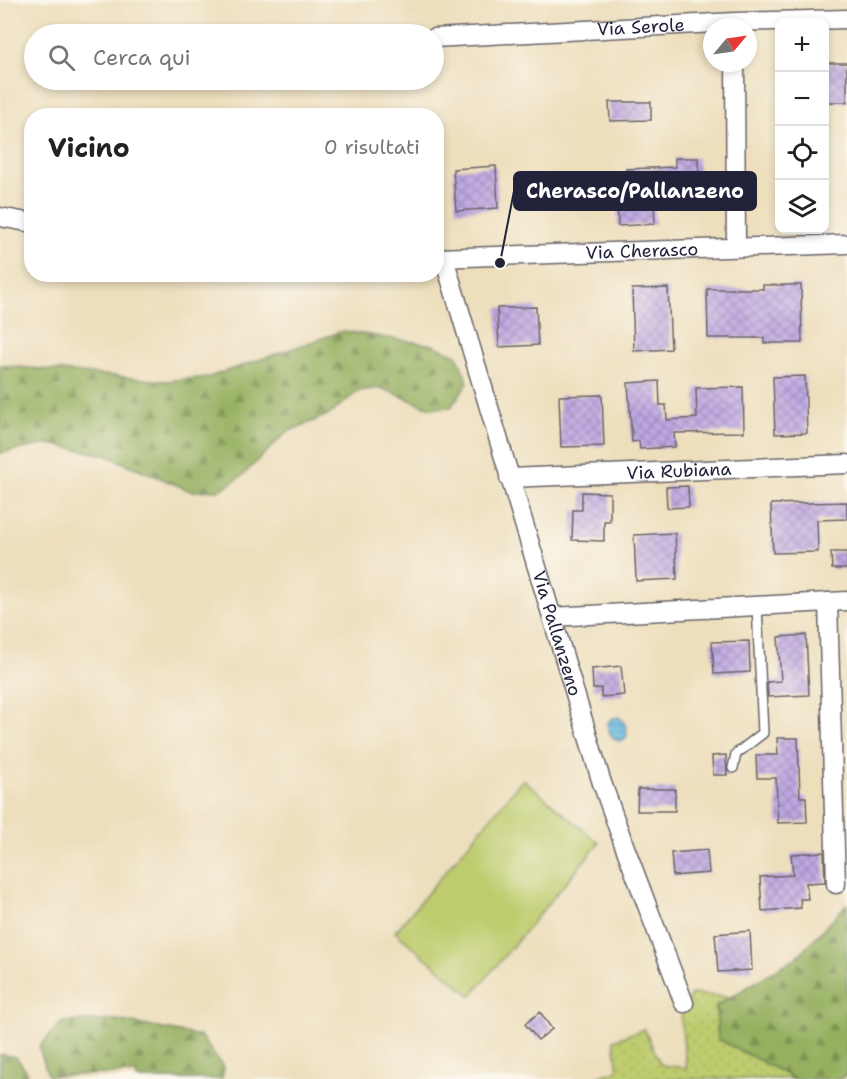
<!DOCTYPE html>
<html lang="it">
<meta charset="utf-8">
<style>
:root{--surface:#fff;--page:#f2f2f2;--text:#222;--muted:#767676;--line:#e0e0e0}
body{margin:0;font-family:"Shantell Sans",sans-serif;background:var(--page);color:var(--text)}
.controls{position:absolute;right:18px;top:18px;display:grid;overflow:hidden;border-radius:12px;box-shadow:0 3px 9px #0003}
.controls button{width:54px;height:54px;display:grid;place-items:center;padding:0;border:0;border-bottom:2px solid var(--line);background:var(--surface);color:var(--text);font:30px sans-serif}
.compass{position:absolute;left:703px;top:18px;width:54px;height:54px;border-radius:50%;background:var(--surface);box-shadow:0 3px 9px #0003;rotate:61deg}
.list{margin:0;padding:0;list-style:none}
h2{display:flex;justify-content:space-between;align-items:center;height:78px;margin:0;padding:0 24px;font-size:26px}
h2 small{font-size:20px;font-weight:400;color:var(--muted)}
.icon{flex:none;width:33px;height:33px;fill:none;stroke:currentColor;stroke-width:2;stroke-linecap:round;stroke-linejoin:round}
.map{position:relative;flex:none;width:847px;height:1079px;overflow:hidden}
.search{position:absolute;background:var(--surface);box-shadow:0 3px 9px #0003;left:24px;top:24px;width:420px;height:66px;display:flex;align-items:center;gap:15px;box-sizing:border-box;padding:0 21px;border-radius:33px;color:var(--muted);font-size:22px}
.panel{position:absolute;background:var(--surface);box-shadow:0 3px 9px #0003;left:24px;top:108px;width:420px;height:174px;border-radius:24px}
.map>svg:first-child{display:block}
.grass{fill:url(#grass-dots);stroke:#707754;stroke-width:1.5}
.forest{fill:url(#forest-firs);stroke:#5c694e;stroke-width:1.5}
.pitch{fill:#becc6e;stroke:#707754;stroke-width:1.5}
.water{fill:url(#water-rules);stroke:#406c8b;stroke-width:1.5}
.building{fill:url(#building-cross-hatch)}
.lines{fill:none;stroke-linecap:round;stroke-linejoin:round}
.lane-casing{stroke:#696468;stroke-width:12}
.street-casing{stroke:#696468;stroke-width:21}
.lane{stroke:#fff;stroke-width:9}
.street{stroke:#fff;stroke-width:18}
.labels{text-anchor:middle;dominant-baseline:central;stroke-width:6;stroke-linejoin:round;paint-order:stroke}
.street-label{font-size:18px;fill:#22223b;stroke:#fbf7ec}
.leader{fill:none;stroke:#22223b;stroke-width:2}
.callout-dot{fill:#22223b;stroke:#fbf7ec;stroke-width:2}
.callout{fill:#22223b;stroke:#22223b;stroke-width:2}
.callout-label{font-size:20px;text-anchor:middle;font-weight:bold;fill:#fff}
</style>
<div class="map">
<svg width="847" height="1079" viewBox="0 0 847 1079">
<defs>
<pattern id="grass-dots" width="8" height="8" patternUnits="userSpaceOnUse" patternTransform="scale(1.5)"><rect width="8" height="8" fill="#becc6e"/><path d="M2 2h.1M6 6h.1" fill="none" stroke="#a3af60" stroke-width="1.8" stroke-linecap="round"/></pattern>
<pattern id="forest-firs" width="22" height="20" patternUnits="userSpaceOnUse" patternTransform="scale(1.5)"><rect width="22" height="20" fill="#96b061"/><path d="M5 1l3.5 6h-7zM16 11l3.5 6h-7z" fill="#7a8f51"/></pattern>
<pattern id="water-rules" width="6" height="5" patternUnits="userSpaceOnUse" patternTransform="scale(1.5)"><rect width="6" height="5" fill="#5eb6db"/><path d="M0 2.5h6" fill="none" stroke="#4d94b3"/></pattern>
<pattern id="building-cross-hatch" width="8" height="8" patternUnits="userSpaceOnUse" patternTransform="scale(1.5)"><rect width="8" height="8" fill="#bfa8e2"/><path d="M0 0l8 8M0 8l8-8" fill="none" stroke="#9b88b8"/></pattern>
</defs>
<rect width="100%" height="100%" fill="#fbf7ec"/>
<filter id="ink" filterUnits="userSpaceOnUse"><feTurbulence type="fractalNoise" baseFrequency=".0167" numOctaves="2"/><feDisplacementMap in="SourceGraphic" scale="12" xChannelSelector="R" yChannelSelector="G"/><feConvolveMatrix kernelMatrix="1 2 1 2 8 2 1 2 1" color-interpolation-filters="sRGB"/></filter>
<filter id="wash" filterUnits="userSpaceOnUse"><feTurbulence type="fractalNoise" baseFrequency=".008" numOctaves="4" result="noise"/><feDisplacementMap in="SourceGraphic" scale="24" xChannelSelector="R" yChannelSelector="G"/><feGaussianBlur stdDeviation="1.35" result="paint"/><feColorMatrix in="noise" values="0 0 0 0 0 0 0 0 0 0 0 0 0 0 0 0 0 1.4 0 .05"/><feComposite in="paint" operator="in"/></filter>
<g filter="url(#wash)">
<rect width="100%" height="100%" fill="#eddebc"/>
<!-- grass -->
<path class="grass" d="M 691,994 L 731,997 L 716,1006 L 718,1039 L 795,1079 L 593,1079 L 618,1070 L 614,1040 L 644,1029 L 661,1065 L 686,1068 L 681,1018 Z"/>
<!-- forest -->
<path class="forest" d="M 343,331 L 433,345 L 457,355 L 468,383 L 451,407 L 430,408 L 381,388 L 358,391 L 330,414 L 287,432 L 242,476 L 220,490 L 191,491 L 105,455 L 49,444 L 0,453 L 0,365 L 165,381 L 209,377 Z
M 847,904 L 847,1075 L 840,1079 L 795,1079 L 718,1039 L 716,1006 L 797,957 Z
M 117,1020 L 200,1036 L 224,1068 L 222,1079 L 137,1079 L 136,1073 L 48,1076 L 39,1047 L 62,1022 Z
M 0,1054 L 16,1057 L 28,1073 L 20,1079 L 0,1079 Z"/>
<!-- pitch -->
<path class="pitch" d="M 523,779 L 599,843 L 471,996 L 395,932 Z"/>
<!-- water -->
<path class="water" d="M 618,717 C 626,721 629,732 625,740 C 614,744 609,734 607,724 L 611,719 Z"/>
<g id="blocks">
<!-- building -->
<path class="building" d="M 825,63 L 847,63 L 847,102 L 825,102 Z
M 609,102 L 651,102 L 651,120 L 610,121 Z
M 675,158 L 698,158 L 699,183 L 653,184 L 655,224 L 618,226 L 617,193 L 627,192 L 626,169 L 675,167 Z
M 496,166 L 498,208 L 456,211 L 453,169 Z
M 763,285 L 801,285 L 802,343 L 764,343 L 764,338 L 708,338 L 707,289 L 763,289 Z
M 668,288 L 671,349 L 634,351 L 632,289 Z
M 536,307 L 538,345 L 499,347 L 497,308 Z
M 805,376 L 807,433 L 775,434 L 773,377 Z
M 659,381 L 660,405 L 666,405 L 667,420 L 697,418 L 696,388 L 743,387 L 744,432 L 674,433 L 675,447 L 640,449 L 639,441 L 632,442 L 628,383 Z
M 602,395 L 604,446 L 561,447 L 559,396 Z
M 688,486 L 689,507 L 667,508 L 666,487 Z
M 582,492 L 610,493 L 610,521 L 604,521 L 604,541 L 572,540 L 573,510 L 582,510 Z
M 847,502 L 847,519 L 817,520 L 818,552 L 773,553 L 771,504 Z
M 675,533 L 677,579 L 636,581 L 634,535 Z
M 831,552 L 847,552 L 847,569 L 832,569 Z
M 806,635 L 809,695 L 768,697 L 767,682 L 781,681 L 778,637 Z
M 749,641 L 750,672 L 714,674 L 712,642 Z
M 621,666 L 624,695 L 601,697 L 601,688 L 593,689 L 592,669 Z
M 777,738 L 798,738 L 800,797 L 806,797 L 807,822 L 778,823 L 776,778 L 757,778 L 756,755 L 778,755 Z
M 726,755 L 727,775 L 713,775 L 712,756 Z
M 638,789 L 675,789 L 675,811 L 637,811 Z
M 707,850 L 709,873 L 673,876 L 671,853 Z
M 824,852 L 825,882 L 806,883 L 808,899 L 800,899 L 801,908 L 762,911 L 760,877 L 793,875 L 791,854 Z
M 750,931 L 752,970 L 718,972 L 715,934 Z
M 540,1012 L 552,1029 L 538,1040 L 525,1024 Z"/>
</g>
</g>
<g filter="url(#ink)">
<use href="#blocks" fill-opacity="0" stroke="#696468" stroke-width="1.5"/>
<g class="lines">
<!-- lane casing -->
<g class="lane-casing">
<path id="lane" d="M 733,768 L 736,754 L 763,733 L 757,606"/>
</g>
<!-- street casing -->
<g class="street-casing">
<g id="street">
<path id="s1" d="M 434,38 L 735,22 L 847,19"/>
<path d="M 735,63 L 736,247"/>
<path d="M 0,217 L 32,223"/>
<path id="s2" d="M 436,258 L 847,244"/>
<path id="s3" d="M 444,258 L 601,780 L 623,842 L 684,1003"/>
<path id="s4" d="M 509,478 L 847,464"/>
<path d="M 828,602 L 836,884"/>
<path d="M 552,617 L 847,601"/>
</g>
</g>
<!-- lane -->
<use href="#lane" class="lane"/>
<!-- street -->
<use href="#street" class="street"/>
</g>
</g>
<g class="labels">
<!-- street labels -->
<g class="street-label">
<text stroke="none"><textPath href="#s1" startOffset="207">Via Serole</textPath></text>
<text stroke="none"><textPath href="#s2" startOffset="206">Via Cherasco</textPath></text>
<text stroke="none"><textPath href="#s4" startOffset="170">Via Rubiana</textPath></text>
<text stroke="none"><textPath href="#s3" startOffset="392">Via Pallanzeno</textPath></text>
</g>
</g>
<!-- callouts -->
<path class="leader" d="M500 263L514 191"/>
<circle class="callout-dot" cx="500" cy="263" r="6"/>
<rect class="callout" x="514" y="172" width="242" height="38" rx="6"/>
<g class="callout-label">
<text x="635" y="198">Cherasco/Pallanzeno</text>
</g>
</svg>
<div class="controls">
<button>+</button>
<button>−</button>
<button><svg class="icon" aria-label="locate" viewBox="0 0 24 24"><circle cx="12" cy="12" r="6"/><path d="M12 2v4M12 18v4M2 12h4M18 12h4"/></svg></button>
<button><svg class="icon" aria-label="layers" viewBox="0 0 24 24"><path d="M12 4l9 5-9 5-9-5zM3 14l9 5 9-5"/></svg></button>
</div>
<svg class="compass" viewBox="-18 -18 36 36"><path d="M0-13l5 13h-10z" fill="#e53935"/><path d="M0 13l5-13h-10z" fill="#767676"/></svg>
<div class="search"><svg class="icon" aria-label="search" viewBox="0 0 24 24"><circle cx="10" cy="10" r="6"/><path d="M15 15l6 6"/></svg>Cerca qui</div>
<section class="panel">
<h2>Vicino<small>0 risultati</small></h2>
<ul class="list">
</ul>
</section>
</div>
